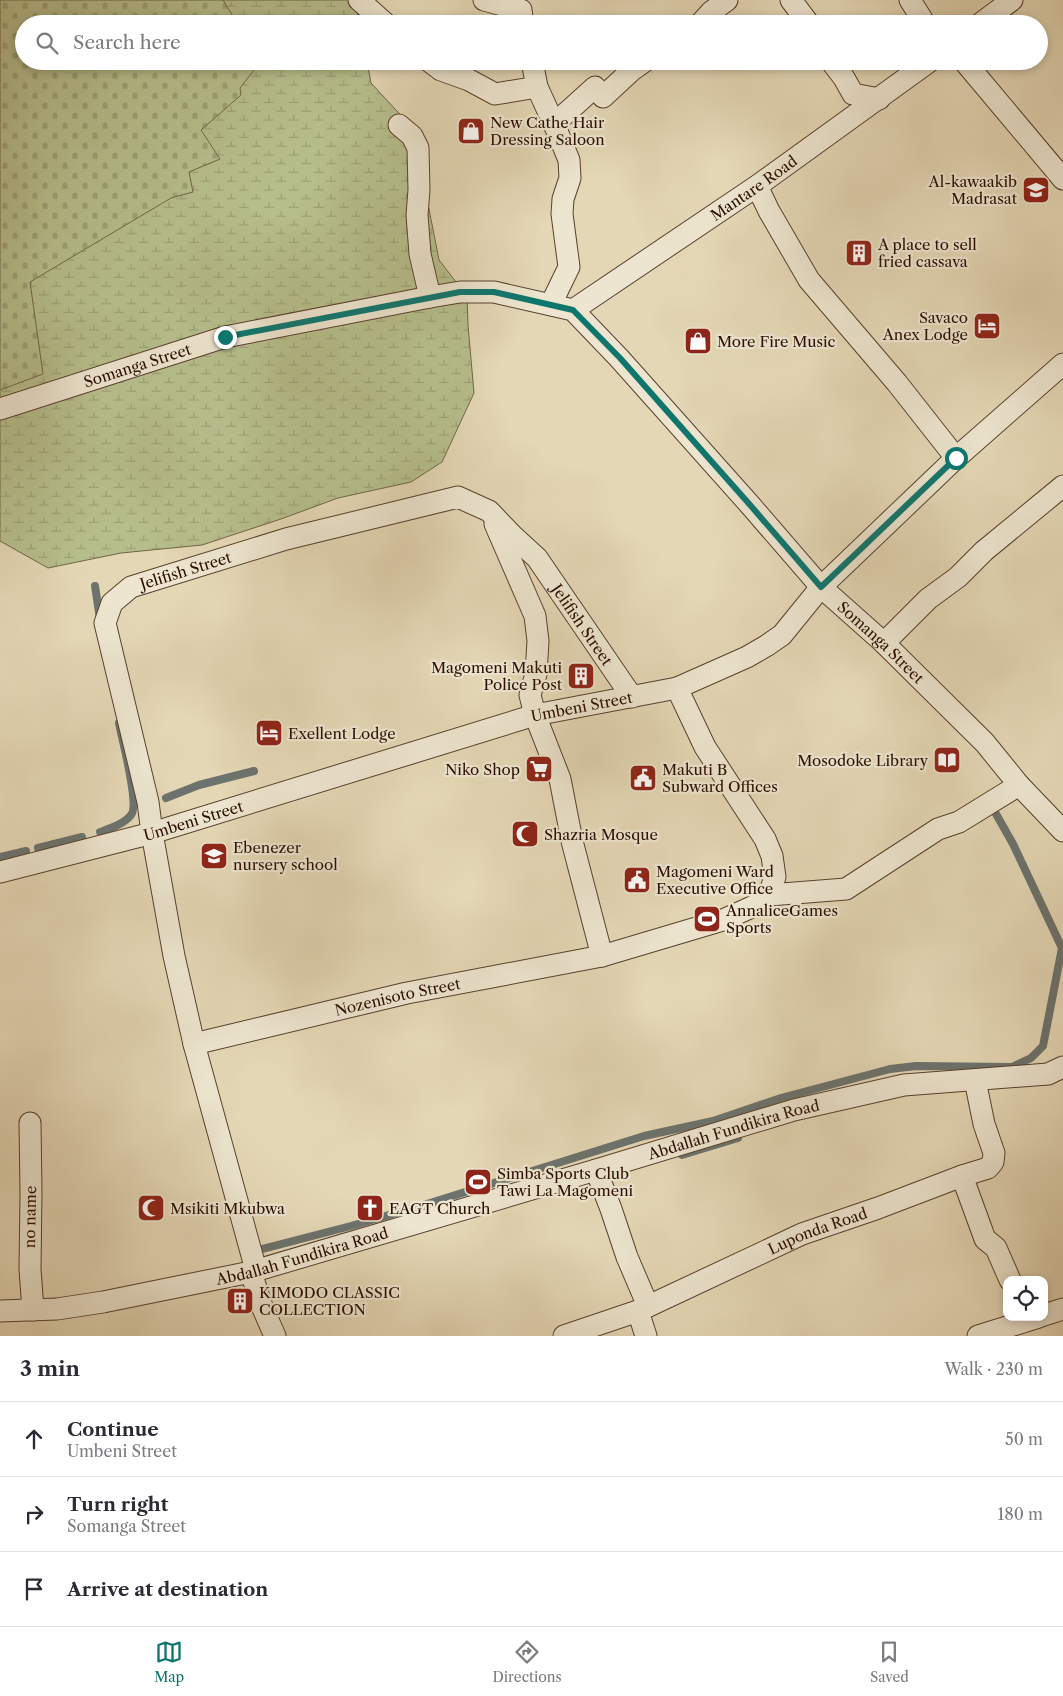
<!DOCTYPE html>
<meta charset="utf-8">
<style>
:root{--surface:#fff;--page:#f7f7f7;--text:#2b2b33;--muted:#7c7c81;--line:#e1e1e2;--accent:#0f766e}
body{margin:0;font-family:"Libre Caslon Text",serif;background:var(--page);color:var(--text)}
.controls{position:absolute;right:15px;bottom:15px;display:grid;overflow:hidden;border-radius:10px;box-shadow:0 2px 8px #0003}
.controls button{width:45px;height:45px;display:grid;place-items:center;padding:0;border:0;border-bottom:1px solid var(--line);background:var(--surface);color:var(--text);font:25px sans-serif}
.stop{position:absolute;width:15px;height:15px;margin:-11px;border:4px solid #0f766e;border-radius:50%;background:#fff}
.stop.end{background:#0f766e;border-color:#fff;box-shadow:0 1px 5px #0008}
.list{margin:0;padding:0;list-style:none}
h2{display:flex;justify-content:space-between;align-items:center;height:65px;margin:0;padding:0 20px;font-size:21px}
h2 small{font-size:16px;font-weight:400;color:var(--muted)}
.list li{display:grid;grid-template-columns:32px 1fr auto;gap:15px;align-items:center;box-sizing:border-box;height:75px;padding:0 20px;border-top:1px solid var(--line)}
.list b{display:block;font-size:19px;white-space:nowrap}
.list p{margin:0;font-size:16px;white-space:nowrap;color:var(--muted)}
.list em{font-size:16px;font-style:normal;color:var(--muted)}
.icon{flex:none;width:28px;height:28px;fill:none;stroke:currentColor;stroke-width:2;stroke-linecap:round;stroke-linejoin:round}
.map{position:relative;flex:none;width:1063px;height:1336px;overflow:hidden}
.search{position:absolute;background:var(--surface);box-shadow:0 2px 8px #0003;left:15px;right:15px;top:15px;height:55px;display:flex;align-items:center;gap:12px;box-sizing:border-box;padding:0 18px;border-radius:28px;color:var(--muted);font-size:19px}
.sheet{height:290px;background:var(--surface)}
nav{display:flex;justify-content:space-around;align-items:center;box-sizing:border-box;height:70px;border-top:1px solid var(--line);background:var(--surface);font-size:14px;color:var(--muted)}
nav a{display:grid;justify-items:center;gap:2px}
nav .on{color:var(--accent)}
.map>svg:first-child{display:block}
.wetland{fill:url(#wetland-marsh);stroke:#706646}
.cemetery{fill:url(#cemetery-stones);stroke:#706646}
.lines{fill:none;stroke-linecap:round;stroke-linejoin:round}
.stream{stroke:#6c736e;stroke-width:8}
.minor-casing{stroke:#58402d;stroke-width:23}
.minor{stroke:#ede5cf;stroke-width:21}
.route{stroke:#0f766e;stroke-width:6}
.labels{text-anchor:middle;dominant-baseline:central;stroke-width:4.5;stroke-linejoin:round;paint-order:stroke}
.poi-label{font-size:15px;fill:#2a0e00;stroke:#ede5cf;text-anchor:start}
.street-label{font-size:15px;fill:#2a0e00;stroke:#ede5cf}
</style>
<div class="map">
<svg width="1063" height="1336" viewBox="0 0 1063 1336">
<defs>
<pattern id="wetland-marsh" width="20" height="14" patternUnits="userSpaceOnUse" patternTransform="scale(1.25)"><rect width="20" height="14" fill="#b6be8c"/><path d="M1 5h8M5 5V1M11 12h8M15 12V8" fill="none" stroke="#9da277"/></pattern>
<pattern id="cemetery-stones" width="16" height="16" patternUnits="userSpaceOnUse" patternTransform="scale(1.25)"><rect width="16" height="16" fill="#b6be8c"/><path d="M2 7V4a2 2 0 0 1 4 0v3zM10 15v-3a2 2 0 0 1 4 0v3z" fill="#9da277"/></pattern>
</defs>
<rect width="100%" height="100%" fill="#e4d7b5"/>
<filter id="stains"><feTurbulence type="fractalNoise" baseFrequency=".004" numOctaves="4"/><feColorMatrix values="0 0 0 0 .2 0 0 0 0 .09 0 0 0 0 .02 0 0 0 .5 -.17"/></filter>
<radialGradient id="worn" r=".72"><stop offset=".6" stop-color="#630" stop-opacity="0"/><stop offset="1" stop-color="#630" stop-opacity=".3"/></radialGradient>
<!-- wetland -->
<path class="wetland" d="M 0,0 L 355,0 L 359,24 L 24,24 L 24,61 L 367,61 L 371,83 L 408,123 L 420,163 L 439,260 L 467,296 L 468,325 L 474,393 L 442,462 L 411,482 L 338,498 L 281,519 L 202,545 L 121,553 L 48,568 L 0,541 Z"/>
<!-- cemetery -->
<path class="cemetery" d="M 0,0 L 223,0 L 234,18 L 233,24 L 24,24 L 24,61 L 248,61 L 258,65 L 240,88 L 241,95 L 201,130 L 220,159 L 189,172 L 193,192 L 171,198 L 30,282 L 43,374 L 0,390 Z"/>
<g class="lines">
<!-- stream -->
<path class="stream" d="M 95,586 L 100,619
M 166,798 L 199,785 L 254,771
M 100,832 C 111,828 124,824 131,815 C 140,805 122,740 119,723
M 38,848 L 82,837
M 0,857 L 26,851
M 682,1155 L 738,1138
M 251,1252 L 351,1226 L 430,1203 L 644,1136 L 713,1121 L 781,1098 L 890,1069 L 916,1066 L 1012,1067 L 1031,1058 L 1043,1046 L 1062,948 L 1013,844 L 991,805"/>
<!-- minor casing -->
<g class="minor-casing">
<g id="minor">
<path d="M 359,0 L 386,24"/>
<path d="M 484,0 L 521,10 L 523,24"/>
<path d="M 791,0 L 809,24"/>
<path d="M 910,0 L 925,24"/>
<path d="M 700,24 L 711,12 L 727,0"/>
<path d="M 980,24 L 1012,0"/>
<path d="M 429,61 L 441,70 L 469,80 L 495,94 L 537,87"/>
<path d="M 532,61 L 537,87 L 554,124 L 569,160 L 570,178 L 563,199 L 562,214 L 569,267 L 551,304"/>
<path d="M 831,61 L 844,78 L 853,94 L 879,99"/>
<path d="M 964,61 L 1063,179"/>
<path d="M 554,124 L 595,87 L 603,97 L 631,71 L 645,61"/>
<path d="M 399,125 L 412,136 L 418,148 L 419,190 L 417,215 L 420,254 L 430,297"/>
<path d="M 757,186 L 769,211 L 809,280 L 897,383 L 956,458"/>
<path id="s1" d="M 573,310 L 757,186 L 930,61"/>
<path id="s2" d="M 0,409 L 225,337 L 430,297 L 460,292 L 494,292 L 573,310 L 619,358 L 751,506 L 821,587 L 884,643 L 985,743 L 1019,785 L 1063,831"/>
<path d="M 495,524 L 535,616 L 538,641 L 536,674 L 530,695 L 535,715 L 560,779 L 572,841 L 602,956"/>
<path d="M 884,643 L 928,599 L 958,577 L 984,551 L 1063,486"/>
<path id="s3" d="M 0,872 L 152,833 L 535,715 L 677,688 L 747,657 L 766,646 L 782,635 L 821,587 L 956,458 L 1063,364"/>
<path d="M 769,895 L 846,889 L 938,829 L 959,822 L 1019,785"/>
<path id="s4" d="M 194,1044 L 407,993 L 602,956 L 723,920 L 754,906 L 769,895 L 775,877 L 772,856 L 765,839 L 705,747 L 677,688"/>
<path d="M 30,1123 L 31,1193 L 30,1269 L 33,1310"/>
<path d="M 596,1170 L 611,1209 L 627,1257 L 648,1306"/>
<path d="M 962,1176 L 985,1239 L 996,1248 L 1010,1280"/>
<path id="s5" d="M 256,1270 L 194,1044 L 174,956 L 152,833 L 148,802 L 105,623 L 112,603 L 131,587 L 286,539 L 458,497 L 489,511 L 513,536 L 537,558 L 632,697"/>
<path d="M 251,1272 L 261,1304 L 275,1336"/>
<path id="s6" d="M 0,1311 L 57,1309 L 103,1302 L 251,1272 L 596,1170 L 794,1110 L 904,1085 L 1048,1074 L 1063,1067"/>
<path d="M 638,1311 L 646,1336"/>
<path d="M 1044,1315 L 1063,1309"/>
<path id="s7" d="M 564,1336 L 638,1311 L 802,1234 L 878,1208 L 962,1176 L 988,1168 L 993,1162 L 994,1153 L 984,1124 L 975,1080"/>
<path d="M 978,1336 L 1039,1317"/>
</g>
</g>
<!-- minor -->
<use href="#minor" class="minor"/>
</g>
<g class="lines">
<!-- route -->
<path class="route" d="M 225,337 L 460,292 L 494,292 L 573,310 L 620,358 L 751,506 L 821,587 L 956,458"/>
</g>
<!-- icons -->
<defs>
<g id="shop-square" transform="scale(1.4375)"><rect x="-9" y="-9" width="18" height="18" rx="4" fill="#8f2418" stroke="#ede5cf"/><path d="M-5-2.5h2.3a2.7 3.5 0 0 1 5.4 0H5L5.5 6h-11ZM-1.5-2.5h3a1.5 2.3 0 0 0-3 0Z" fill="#fff"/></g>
<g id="school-square" transform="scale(1.4375)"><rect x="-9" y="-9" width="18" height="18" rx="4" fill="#8f2418" stroke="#ede5cf"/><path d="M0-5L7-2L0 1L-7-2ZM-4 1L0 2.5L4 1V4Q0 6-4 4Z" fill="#fff"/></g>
<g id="building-square" transform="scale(1.4375)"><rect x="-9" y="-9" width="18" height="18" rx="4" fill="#8f2418" stroke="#ede5cf"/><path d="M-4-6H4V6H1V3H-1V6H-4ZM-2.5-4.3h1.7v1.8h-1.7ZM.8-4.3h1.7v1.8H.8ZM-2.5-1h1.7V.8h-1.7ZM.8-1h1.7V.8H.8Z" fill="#fff"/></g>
<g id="hotel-square" transform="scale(1.4375)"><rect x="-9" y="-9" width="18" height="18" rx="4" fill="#8f2418" stroke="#ede5cf"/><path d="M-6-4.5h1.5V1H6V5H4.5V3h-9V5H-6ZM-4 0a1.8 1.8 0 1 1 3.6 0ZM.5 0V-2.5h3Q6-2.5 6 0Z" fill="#fff"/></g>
<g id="library-square" transform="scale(1.4375)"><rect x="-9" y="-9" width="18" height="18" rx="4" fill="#8f2418" stroke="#ede5cf"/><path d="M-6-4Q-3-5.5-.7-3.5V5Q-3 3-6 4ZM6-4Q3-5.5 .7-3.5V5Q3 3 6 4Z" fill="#fff"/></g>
<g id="supermarket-square" transform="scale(1.4375)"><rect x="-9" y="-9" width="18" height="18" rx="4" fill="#8f2418" stroke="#ede5cf"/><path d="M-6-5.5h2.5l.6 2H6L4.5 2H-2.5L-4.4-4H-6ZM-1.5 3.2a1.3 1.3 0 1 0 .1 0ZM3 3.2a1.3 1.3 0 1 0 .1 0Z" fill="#fff"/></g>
<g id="civic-square" transform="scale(1.4375)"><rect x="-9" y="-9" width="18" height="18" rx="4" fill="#8f2418" stroke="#ede5cf"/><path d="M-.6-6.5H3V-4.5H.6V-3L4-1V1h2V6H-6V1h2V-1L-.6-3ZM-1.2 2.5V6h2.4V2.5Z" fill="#fff"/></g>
<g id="mosque-square" transform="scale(1.4375)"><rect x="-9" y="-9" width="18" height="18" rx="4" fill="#8f2418" stroke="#ede5cf"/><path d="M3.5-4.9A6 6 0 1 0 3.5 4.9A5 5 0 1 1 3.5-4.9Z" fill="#fff"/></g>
<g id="stadium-square" transform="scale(1.4375)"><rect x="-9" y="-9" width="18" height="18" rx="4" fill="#8f2418" stroke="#ede5cf"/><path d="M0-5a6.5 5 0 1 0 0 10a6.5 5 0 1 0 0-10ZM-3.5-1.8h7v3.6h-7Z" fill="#fff"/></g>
<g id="church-square" transform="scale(1.4375)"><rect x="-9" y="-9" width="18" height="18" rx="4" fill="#8f2418" stroke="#ede5cf"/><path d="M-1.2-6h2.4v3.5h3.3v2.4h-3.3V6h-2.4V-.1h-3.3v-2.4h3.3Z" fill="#fff"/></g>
</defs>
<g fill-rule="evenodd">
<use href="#shop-square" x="471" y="131"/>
<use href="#school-square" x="1036" y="190"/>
<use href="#building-square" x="859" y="253"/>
<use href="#hotel-square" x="987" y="326"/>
<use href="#shop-square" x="698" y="341"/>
<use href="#building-square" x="581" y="676"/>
<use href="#hotel-square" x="269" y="733"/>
<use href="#library-square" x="947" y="760"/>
<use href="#supermarket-square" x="539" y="769"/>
<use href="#civic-square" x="643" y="778"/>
<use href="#mosque-square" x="525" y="834"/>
<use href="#school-square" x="214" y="856"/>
<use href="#civic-square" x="637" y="880"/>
<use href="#stadium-square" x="707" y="919"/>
<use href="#stadium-square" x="478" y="1182"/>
<use href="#mosque-square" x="151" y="1208"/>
<use href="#church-square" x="370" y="1208"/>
<use href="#building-square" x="240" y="1301"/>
</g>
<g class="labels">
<!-- poi labels -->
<g class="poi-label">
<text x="490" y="122">New Cathe Hair<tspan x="490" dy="17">Dressing Saloon</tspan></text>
<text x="1017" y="181" text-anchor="end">Al-kawaakib<tspan x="1017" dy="17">Madrasat</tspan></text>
<text x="878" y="244">A place to sell<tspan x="878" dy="17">fried cassava</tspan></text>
<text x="968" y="317" text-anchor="end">Savaco<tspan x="968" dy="17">Anex Lodge</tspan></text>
<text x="717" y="341">More Fire Music</text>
<text x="562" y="667" text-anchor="end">Magomeni Makuti<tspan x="562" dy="17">Police Post</tspan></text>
<text x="288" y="733">Exellent Lodge</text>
<text x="928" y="760" text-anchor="end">Mosodoke Library</text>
<text x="520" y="769" text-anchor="end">Niko Shop</text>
<text x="662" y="769">Makuti B<tspan x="662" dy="17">Subward Offices</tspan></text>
<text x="544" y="834">Shazria Mosque</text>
<text x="233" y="847">Ebenezer<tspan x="233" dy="17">nursery school</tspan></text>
<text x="656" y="871">Magomeni Ward<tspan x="656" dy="17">Executive Office</tspan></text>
<text x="726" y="910">AnnaliceGames<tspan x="726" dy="17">Sports</tspan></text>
<text x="497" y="1173">Simba Sports Club<tspan x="497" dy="17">Tawi La Magomeni</tspan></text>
<text x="170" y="1208">Msikiti Mkubwa</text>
<text x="389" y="1208">EAGT Church</text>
<text x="259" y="1292">KIMODO CLASSIC<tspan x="259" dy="17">COLLECTION</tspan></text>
</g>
<!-- street labels -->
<g class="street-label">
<text stroke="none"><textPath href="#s1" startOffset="218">Mantare Road</textPath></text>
<text stroke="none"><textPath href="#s2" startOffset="144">Somanga Street</textPath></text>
<text stroke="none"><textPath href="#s5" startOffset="768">Jelifish Street</textPath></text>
<text stroke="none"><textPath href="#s5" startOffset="1232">Jelifish Street</textPath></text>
<text stroke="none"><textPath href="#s2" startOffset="1044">Somanga Street</textPath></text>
<text stroke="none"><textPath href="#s3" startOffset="605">Umbeni Street</textPath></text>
<text stroke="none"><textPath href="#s3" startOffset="200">Umbeni Street</textPath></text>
<text stroke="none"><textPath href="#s4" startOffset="209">Nozenisoto Street</textPath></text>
<text stroke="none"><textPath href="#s6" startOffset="758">Abdallah Fundikira Road</textPath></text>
<text transform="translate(30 1217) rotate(-89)">no name</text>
<text stroke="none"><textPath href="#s7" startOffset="275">Luponda Road</textPath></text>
<text stroke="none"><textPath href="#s6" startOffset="308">Abdallah Fundikira Road</textPath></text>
</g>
</g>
<rect width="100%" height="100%" filter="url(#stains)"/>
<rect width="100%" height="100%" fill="url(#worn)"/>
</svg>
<div class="controls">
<button><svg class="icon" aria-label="locate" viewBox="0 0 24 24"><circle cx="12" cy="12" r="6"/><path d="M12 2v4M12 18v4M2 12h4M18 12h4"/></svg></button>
</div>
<div class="stop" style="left:956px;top:458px"></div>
<div class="stop end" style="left:225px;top:337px"></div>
<div class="search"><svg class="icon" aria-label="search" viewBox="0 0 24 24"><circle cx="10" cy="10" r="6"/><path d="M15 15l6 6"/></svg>Search here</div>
</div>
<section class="sheet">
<h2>3 min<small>Walk · 230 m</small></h2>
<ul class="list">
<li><svg class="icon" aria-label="ahead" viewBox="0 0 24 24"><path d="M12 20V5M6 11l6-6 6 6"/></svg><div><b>Continue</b><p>Umbeni Street</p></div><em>50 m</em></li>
<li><svg class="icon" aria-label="right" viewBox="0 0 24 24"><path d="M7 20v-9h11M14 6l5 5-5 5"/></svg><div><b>Turn right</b><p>Somanga Street</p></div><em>180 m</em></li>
<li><svg class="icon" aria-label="arrive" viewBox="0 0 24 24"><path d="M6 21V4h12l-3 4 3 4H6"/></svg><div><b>Arrive at destination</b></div></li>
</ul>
</section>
<nav>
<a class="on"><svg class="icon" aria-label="map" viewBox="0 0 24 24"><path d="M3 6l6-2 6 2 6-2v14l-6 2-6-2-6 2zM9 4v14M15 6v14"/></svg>Map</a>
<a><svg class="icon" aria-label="directions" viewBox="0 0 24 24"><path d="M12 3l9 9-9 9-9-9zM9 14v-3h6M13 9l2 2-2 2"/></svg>Directions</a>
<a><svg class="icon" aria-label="saved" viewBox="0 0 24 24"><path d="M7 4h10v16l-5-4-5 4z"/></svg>Saved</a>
</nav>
